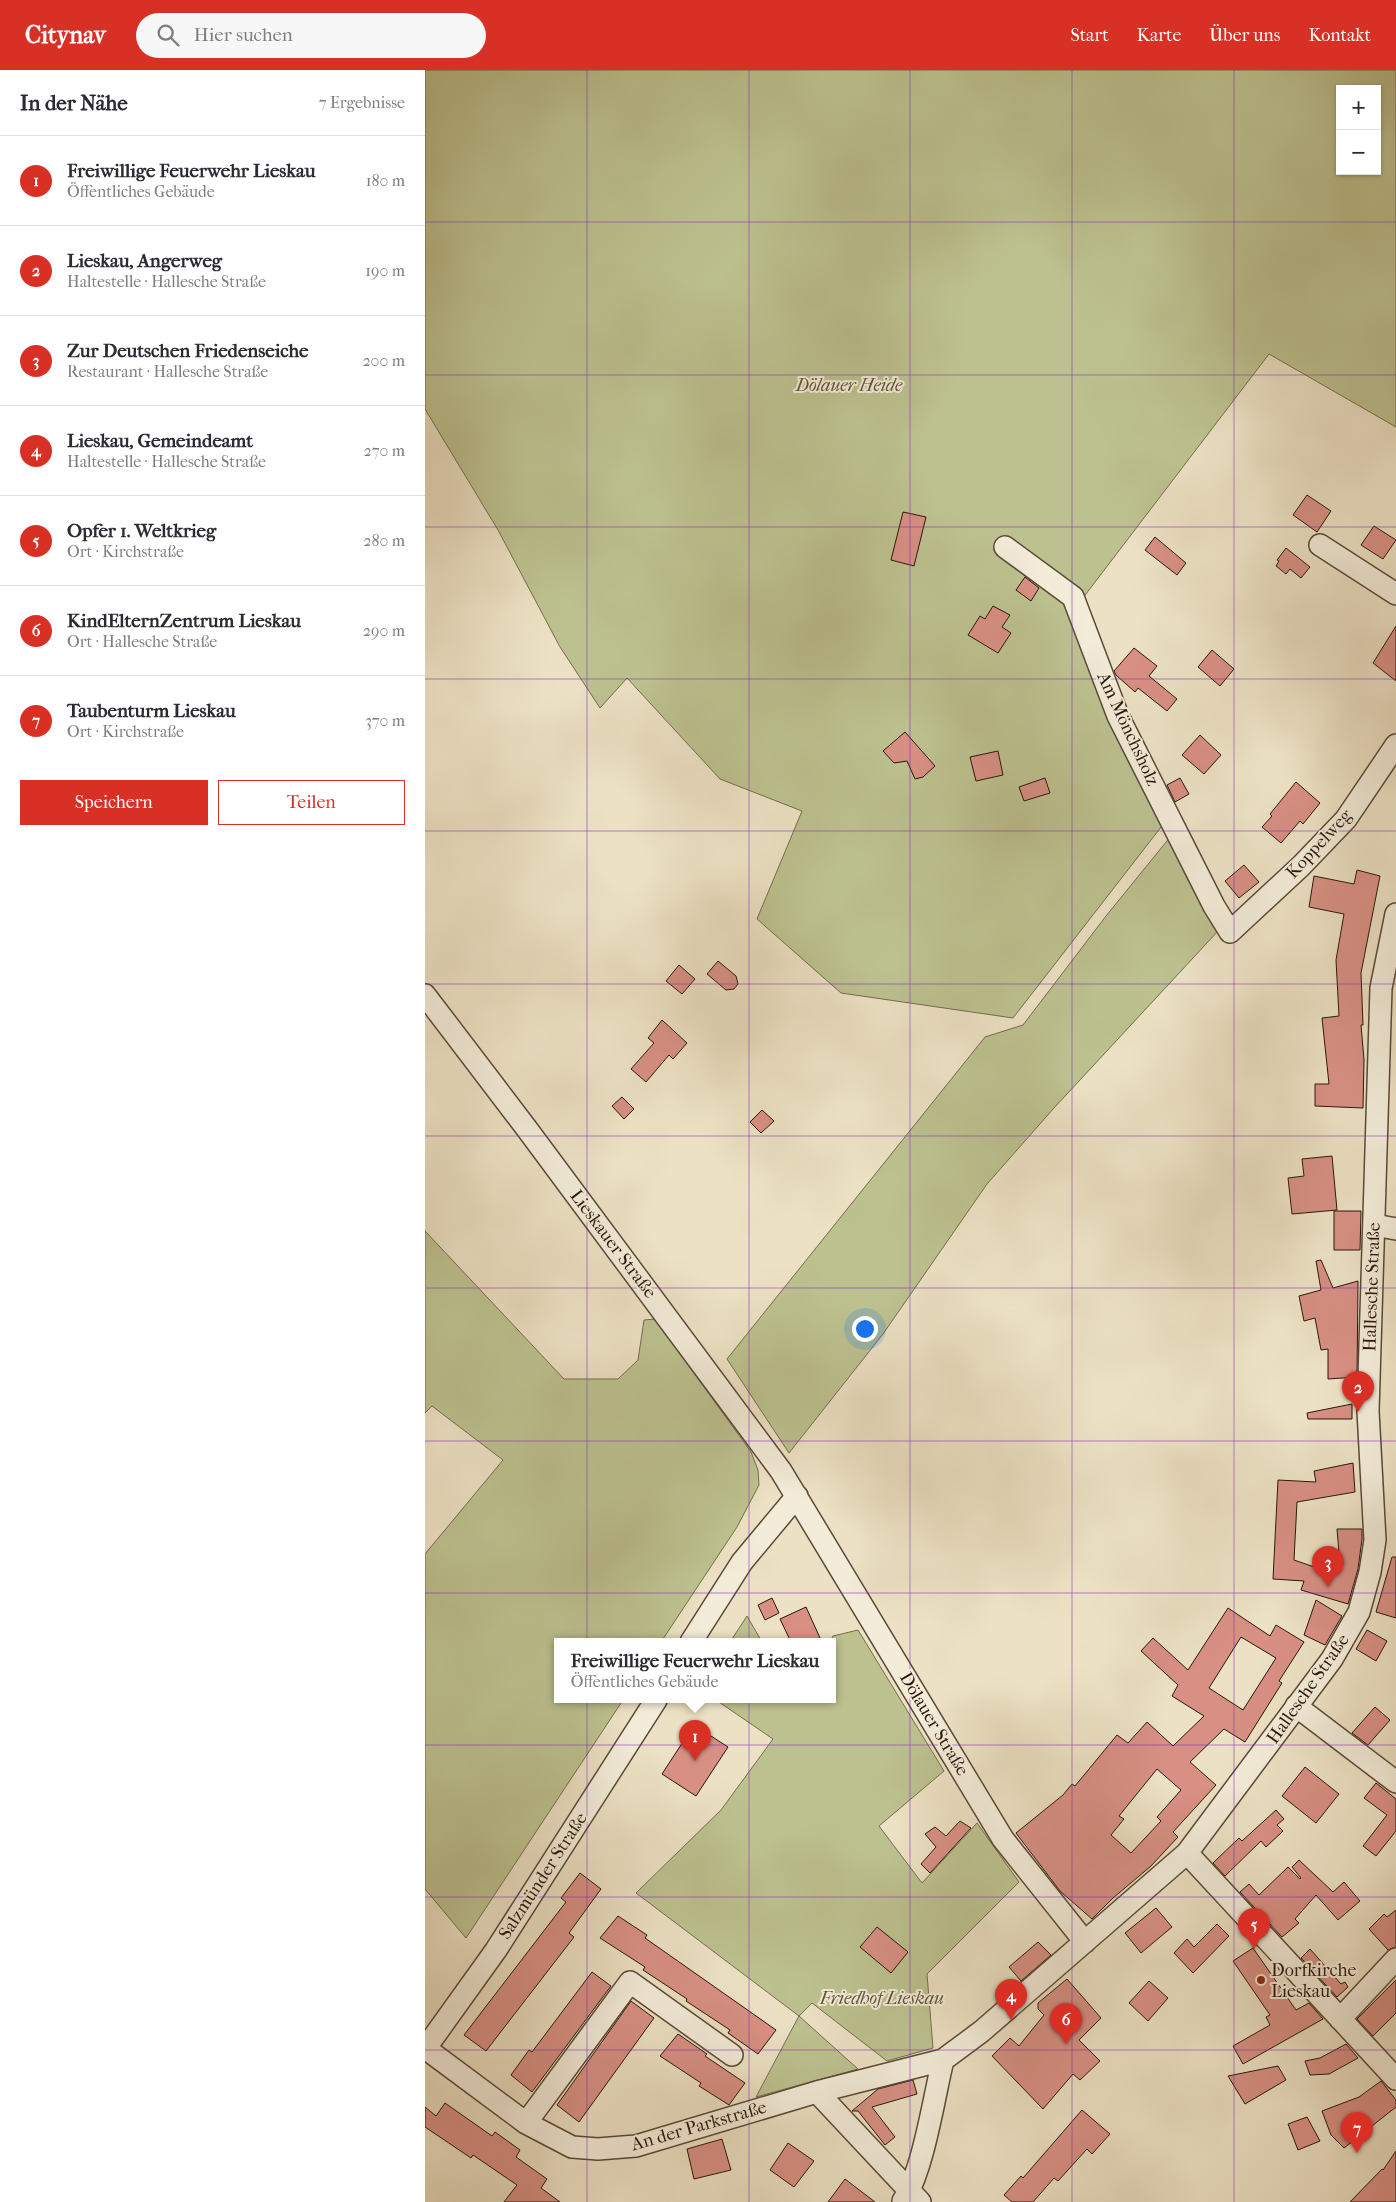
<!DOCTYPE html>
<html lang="de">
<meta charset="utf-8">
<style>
:root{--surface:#fff;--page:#f7f7f7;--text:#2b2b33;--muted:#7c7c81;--line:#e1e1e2;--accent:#d93025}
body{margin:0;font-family:"IM FELL French Canon",serif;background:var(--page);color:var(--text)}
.controls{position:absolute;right:15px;top:15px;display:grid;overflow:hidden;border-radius:0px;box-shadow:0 1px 4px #0004}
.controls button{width:45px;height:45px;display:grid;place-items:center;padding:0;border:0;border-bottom:1px solid var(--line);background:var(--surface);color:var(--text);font:25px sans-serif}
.you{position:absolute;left:439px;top:1258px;width:18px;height:18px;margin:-12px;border:4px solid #fff;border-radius:50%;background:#1a73e8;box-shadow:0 0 0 8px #1a73e833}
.badge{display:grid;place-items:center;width:32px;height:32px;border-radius:50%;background:var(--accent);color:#fff;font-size:16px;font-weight:700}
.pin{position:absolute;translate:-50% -41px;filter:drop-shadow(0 1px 2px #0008)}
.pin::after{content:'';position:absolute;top:26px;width:18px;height:15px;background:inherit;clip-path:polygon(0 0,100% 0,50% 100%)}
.popup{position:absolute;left:129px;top:1568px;width:282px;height:65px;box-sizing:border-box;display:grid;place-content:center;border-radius:0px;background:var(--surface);filter:drop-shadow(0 1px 4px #0005);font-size:16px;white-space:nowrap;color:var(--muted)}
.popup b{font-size:19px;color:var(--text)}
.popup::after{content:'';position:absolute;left:50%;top:100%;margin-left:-10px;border:10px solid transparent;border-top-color:var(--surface)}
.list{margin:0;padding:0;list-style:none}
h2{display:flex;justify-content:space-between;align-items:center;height:65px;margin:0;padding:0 20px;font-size:21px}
h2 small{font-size:16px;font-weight:400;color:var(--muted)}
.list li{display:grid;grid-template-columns:32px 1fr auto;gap:15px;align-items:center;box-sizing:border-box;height:90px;padding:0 20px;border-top:1px solid var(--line)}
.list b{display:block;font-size:19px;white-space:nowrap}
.list p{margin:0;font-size:16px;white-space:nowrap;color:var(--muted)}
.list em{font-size:16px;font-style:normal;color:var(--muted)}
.actions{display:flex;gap:10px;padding:15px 20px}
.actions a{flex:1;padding:11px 0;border:1px solid var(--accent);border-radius:0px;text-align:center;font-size:18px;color:var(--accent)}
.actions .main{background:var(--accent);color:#fff}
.icon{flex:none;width:28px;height:28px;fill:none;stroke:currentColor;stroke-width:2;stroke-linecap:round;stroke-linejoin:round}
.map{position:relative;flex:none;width:971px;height:2132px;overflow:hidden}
header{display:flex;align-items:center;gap:30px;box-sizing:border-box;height:70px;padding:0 25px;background:var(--accent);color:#fff}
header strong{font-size:24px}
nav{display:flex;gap:28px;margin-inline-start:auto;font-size:18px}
.search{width:350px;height:45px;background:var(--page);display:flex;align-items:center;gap:12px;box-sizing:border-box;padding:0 18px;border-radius:28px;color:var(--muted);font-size:19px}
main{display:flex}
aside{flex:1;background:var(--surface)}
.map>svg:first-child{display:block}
.green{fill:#bdc190;stroke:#746c4c;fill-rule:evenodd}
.building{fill:#d89084;stroke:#2b1609;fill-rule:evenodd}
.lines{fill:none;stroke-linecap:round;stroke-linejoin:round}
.minor-casing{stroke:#5b4938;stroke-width:24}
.minor{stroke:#f3ecd9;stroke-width:21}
.grid{fill:none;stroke:#7b2cbf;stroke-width:1;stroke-opacity:0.55}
.poi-dot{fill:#8f2418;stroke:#f3ecd9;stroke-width:2}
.labels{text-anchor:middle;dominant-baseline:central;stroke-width:4;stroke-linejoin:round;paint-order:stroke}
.park-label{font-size:18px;font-style:italic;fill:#5e5238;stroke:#f3ecd9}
.street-label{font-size:18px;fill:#2b1609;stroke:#f3ecd9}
.poi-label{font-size:18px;fill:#2b1609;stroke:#f3ecd9;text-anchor:start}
</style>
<header>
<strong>Citynav</strong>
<div class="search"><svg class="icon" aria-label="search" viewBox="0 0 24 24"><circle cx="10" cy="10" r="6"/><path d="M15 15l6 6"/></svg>Hier suchen</div>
<nav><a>Start</a><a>Karte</a><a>Über uns</a><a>Kontakt</a></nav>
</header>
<main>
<aside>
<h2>In der Nähe<small>7 Ergebnisse</small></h2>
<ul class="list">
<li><span class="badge">1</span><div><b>Freiwillige Feuerwehr Lieskau</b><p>Öffentliches Gebäude</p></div><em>180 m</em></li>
<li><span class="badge">2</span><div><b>Lieskau, Angerweg</b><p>Haltestelle · Hallesche Straße</p></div><em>190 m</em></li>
<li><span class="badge">3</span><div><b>Zur Deutschen Friedenseiche</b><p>Restaurant · Hallesche Straße</p></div><em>200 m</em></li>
<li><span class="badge">4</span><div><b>Lieskau, Gemeindeamt</b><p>Haltestelle · Hallesche Straße</p></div><em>270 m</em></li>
<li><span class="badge">5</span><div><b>Opfer 1. Weltkrieg</b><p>Ort · Kirchstraße</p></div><em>280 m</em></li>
<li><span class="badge">6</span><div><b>KindElternZentrum Lieskau</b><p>Ort · Hallesche Straße</p></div><em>290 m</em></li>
<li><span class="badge">7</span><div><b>Taubenturm Lieskau</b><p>Ort · Kirchstraße</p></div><em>370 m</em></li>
</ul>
<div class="actions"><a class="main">Speichern</a><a>Teilen</a></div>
</aside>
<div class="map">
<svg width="971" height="2132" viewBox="0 0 971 2132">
<rect width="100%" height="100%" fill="#ece1c4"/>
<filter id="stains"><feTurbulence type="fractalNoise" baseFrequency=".004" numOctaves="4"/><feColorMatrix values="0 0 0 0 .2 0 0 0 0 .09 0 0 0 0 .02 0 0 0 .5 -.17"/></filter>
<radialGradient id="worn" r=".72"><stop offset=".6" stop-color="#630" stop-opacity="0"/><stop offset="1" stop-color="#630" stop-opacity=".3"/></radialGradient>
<!-- green -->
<path class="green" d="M 0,0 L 971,0 L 971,357 L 844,284 L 648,541 L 740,752 L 588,948 L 416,923 L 332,849 L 377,741 L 295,709 L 202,608 L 175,638 L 135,577 L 73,460 L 0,339 ZM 915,19 L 952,19 L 952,101 L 915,101 Z
M 746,766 L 794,860 L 629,1038 L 562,1114 L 458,1264 L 364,1383 L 302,1289 L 560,967 L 598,955 L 681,846 Z
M 0,1161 L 139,1309 L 193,1309 L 213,1290 L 219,1250 L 230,1249 L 326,1382 L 333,1400 L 334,1415 L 312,1457 L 236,1572 L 132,1572 L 132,1630 L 198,1630 L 41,1868 L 0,1819 L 0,1484 L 78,1390 L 7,1336 L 0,1343 Z
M 322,1546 L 337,1572 L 305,1572 Z
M 433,1560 L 519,1701 L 454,1756 L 497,1813 L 552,1753 L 594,1812 L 502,1904 L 508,1978 L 462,1991 L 387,1933 L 374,1946 L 433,1999 L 331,2027 L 374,1946 L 211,1823 L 296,1740 L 348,1669 L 291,1630 L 369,1630 L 371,1632 L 372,1630 L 408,1630 L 408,1572 L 405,1572 L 408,1566 Z"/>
<!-- building -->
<path class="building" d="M 882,425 L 906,441 L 892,462 L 868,445 Z
M 478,442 L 501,447 L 489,496 L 466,490 Z
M 949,456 L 971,470 L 958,489 L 936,475 Z
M 730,467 L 761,493 L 752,505 L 720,480 Z
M 861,478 L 885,497 L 876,508 L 865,499 L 861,504 L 851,496 L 854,491 L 852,490 Z
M 600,507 L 614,518 L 606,531 L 591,520 Z
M 568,536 L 585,545 L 577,557 L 586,563 L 573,583 L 543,565 L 555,546 L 560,549 Z
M 971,556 L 971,611 L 948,593 Z
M 709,578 L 732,596 L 724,606 L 752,629 L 742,641 L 713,618 L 710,622 L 691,605 L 689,601 Z
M 787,580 L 809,599 L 795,616 L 773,597 Z
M 480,662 L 510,696 L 498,707 L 490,709 L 482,691 L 469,693 L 458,681 Z
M 775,665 L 796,685 L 779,704 L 757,685 Z
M 573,681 L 578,705 L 551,711 L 545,687 Z
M 620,708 L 625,723 L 599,731 L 594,717 Z
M 755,708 L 764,724 L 750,732 L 742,715 Z
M 871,712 L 895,733 L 878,754 L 875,751 L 856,773 L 837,757 L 847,746 L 845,744 L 854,733 Z
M 819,795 L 834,812 L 814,828 L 800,811 Z
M 932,800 L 955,806 L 936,903 L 938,955 L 936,955 L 939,990 L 938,1038 L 890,1036 L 890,1014 L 904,1014 L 897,948 L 914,946 L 911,890 L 919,844 L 884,837 L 889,806 L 929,814 Z
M 293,891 L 311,906 L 313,914 L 309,919 L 301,920 L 282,904 Z
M 254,895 L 270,909 L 257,924 L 241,911 Z
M 237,950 L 262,973 L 248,989 L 244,985 L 221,1012 L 206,999 L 229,973 L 223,968 Z
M 197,1027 L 209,1039 L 199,1049 L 187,1036 Z
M 337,1040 L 349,1051 L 336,1063 L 325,1052 Z
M 907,1086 L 912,1140 L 867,1144 L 863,1108 L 879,1106 L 877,1089 Z
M 909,1141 L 936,1141 L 935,1180 L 909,1180 Z
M 896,1190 L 908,1218 L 933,1211 L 932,1307 L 903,1309 L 903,1279 L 896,1280 L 890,1248 L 879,1251 L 874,1226 L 896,1220 L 891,1191 Z
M 927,1334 L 927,1349 L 883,1349 L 882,1343 Z
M 928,1393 L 930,1422 L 872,1432 L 869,1490 L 907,1503 L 914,1483 L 912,1459 L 937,1459 L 937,1469 L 933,1499 L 923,1534 L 876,1520 L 879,1511 L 848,1509 L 853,1410 L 891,1412 L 889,1401 Z
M 967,1487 L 971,1487 L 971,1548 L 951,1542 Z
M 347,1528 L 354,1543 L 340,1550 L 333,1535 Z
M 891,1530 L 917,1546 L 900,1575 L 879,1565 Z
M 381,1537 L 395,1568 L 385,1572 L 366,1572 L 355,1549 Z
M 803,1538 L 845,1566 L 851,1555 L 879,1572 L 854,1611 L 857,1613 L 820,1672 L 799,1659 L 765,1692 L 791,1715 L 748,1762 L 753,1767 L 726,1796 L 688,1828 L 667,1849 L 635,1821 L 591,1763 L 638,1725 L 647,1714 L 650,1716 L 692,1665 L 703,1673 L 722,1652 L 748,1676 L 779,1646 L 747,1626 L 753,1615 L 716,1581 L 728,1568 L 763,1600 ZM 816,1567 L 851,1588 L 818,1640 L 784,1618 ZM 732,1699 L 756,1720 L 732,1747 L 736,1751 L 706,1783 L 686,1765 L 699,1749 L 694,1746 Z
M 942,1560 L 962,1571 L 951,1591 L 931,1579 Z
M 950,1637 L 965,1650 L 943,1675 L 927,1663 Z
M 269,1655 L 303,1677 L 271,1726 L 237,1704 Z
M 880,1697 L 914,1724 L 891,1753 L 857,1726 Z
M 951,1713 L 971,1729 L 971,1761 L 951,1786 L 938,1776 L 962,1745 L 939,1728 Z
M 851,1740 L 859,1749 L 852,1755 L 858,1761 L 841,1777 L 836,1771 L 800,1806 L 788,1793 L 814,1768 L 817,1771 Z
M 535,1751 L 546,1758 L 505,1803 L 496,1794 L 511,1777 L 500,1764 L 510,1757 L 521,1766 Z
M 874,1790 L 908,1822 L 919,1812 L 935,1831 L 913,1850 L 891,1825 L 870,1849 L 874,1853 L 857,1867 L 815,1822 L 824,1814 L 834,1825 L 863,1797 L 875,1809 L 876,1808 L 867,1797 Z
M 155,1803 L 176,1819 L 144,1863 L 149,1867 L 61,1981 L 39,1965 L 141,1832 L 136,1828 Z
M 731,1838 L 747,1857 L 716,1883 L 700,1863 Z
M 971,1840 L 971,1877 L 963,1880 L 944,1859 L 959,1844 L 962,1847 Z
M 193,1846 L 222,1865 L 220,1868 L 351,1960 L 333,1984 L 303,1963 L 305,1960 L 261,1931 L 262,1929 L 218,1900 L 220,1897 L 175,1868 Z
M 792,1854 L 804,1866 L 768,1903 L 749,1883 L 762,1869 L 769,1877 Z
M 452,1857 L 483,1882 L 466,1903 L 435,1877 Z
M 613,1872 L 626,1885 L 596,1911 L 584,1897 Z
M 828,1878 L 871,1940 L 884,1933 L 898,1949 L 818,1994 L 808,1976 L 845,1955 L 841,1947 L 845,1945 L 808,1891 Z
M 885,1879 L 916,1914 L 920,1912 L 923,1917 L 912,1927 L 876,1888 Z
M 167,1902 L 186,1916 L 107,2022 L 86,2005 L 104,1980 L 107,1982 Z
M 642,1909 L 676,1948 L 654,1970 L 675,1991 L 655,2010 L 648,2004 L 618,2039 L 567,1986 L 585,1968 L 594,1976 L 619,1945 L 613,1939 L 613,1933 Z
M 971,1910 L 971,1943 L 948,1966 L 932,1949 Z
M 724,1911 L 743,1928 L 723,1951 L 704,1933 Z
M 206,1931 L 229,1948 L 154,2052 L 132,2035 Z
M 253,1964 L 282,1984 L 280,1986 L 320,2013 L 304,2035 L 274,2016 L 276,2013 L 235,1986 Z
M 921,1974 L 933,1988 L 904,2004 L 885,2005 L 880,1991 L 895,1988 Z
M 853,1996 L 861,2010 L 820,2034 L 803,2006 Z
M 488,2010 L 492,2024 L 447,2037 L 470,2067 L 460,2075 L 433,2041 L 427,2041 L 453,2019 Z
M 956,2011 L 971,2030 L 971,2037 L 919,2078 L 906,2065 L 897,2041 L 934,2027 Z
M 20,2033 L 67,2066 L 70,2062 L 95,2080 L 91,2087 L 122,2109 L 116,2118 L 135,2132 L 79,2132 L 92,2115 L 48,2085 L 46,2088 L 0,2057 L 0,2037 L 11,2046 Z
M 657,2040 L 685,2064 L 667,2084 L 662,2079 L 633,2111 L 629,2108 L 608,2132 L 587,2132 L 579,2125 L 596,2106 L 598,2108 Z
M 882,2047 L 895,2071 L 873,2080 L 863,2054 Z
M 297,2069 L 306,2100 L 269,2109 L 262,2079 Z
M 363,2073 L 389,2091 L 369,2117 L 345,2100 Z
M 971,2081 L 971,2132 L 925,2132 L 957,2099 L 958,2100 Z
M 420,2109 L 450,2132 L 403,2132 Z"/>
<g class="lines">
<!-- minor casing -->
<g class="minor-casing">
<path id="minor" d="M 895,475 L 971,524
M 580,477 L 648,527 L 693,646 L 789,836 L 805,862 L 876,796 L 921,749 L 971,675
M 0,925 L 102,1059 L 356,1401 L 578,1769 L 660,1872
M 949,1155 L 971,1159
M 266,1572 L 317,1492 L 372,1426
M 871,1636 L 971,1712
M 762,1783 L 971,2009
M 915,1949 L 971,1889
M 0,1978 L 101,2053 L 147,2077 L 173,2079 L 211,2076 L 392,2022 L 518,1990 L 557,1961 L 762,1783 L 907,1589 L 934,1542 L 945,1502 L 950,1470 L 943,1341 L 956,918 L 971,844
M 0,1979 L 71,1880 L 231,1630
M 392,2022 L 495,2132
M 101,2053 L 205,1912 L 307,1985
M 478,2131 C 498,2102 509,2027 518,1990"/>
</g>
<!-- minor -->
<use href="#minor" class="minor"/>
</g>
<!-- grid -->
<path class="grid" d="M 162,0 L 162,2132M 324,0 L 324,2132M 485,0 L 485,2132M 647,0 L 647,2132M 809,0 L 809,2132M 0,152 L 971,152M 0,305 L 971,305M 0,457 L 971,457M 0,609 L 971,609M 0,761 L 971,761M 0,914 L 971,914M 0,1066 L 971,1066M 0,1218 L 971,1218M 0,1371 L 971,1371M 0,1523 L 971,1523M 0,1675 L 971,1675M 0,1827 L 971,1827M 0,1980 L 971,1980"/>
<!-- markers -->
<circle class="poi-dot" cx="836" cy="1910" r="5"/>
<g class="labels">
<!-- park labels -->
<g class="park-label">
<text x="424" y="315">Dölauer Heide</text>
<text x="457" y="1928">Friedhof Lieskau</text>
</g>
<!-- street labels -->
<g class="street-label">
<text transform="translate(703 659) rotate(65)">Am Mönchsholz</text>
<text transform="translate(894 774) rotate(-47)">Koppelweg</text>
<text transform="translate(188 1174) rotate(53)">Lieskauer Straße</text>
<text transform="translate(947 1217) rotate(-88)">Hallesche Straße</text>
<text transform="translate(883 1619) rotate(-55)">Hallesche Straße</text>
<text transform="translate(509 1654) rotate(59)">Dölauer Straße</text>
<text transform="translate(118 1806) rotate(-57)">Salzmünder Straße</text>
<text transform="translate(274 2056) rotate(-16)">An der Parkstraße</text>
</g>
<!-- poi labels -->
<g class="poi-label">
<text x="846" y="1900">Dorfkirche<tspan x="846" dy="21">Lieskau</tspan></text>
</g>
</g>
<rect width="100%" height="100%" filter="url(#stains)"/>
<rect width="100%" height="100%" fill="url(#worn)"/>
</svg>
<div class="controls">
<button>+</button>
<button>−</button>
</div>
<div class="you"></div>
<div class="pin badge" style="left:270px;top:1691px">1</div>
<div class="popup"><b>Freiwillige Feuerwehr Lieskau</b>Öffentliches Gebäude</div>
<div class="pin badge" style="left:933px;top:1342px">2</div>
<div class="pin badge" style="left:903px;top:1517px">3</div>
<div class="pin badge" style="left:586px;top:1950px">4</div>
<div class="pin badge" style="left:829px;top:1879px">5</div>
<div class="pin badge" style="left:641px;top:1974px">6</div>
<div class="pin badge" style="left:932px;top:2083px">7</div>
</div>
</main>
